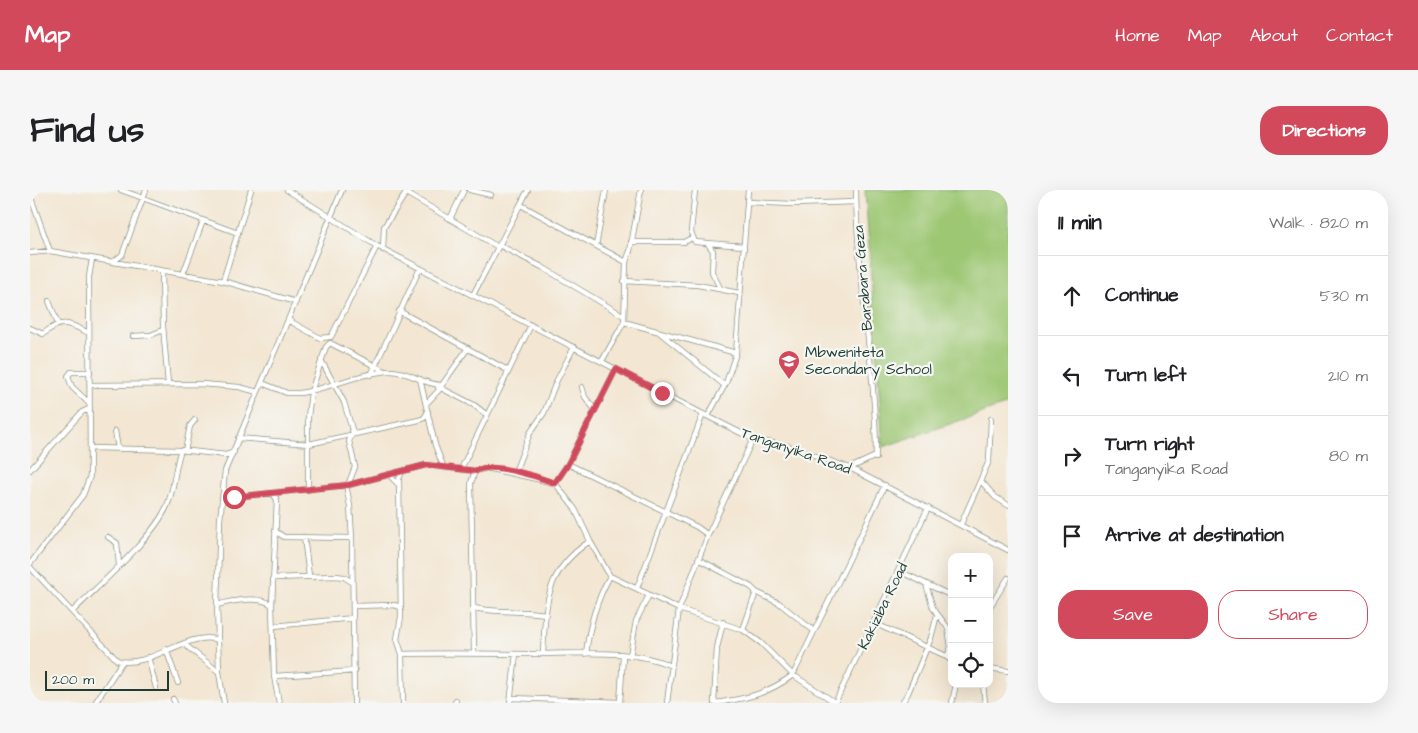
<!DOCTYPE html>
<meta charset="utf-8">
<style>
:root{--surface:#fff;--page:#f6f6f6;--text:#202124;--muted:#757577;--line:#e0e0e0;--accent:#d1495b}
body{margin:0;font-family:"Architects Daughter",sans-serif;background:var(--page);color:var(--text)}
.controls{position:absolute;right:15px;bottom:15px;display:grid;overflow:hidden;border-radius:10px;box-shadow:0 5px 20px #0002}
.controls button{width:45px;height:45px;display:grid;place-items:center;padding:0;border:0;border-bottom:1px solid var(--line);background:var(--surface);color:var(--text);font:25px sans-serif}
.scale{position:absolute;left:15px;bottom:12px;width:124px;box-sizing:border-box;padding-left:5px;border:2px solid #1f3d34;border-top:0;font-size:14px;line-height:18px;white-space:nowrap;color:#1f3d34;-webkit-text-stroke:4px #f6f6f2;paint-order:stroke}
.stop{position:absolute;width:15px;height:15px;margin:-11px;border:4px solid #d1495b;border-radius:50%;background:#fff}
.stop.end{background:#d1495b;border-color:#fff;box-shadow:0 1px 5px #0008}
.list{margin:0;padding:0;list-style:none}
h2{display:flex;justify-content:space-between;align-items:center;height:65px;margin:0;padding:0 20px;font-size:21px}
h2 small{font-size:16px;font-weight:400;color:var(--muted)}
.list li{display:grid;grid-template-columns:32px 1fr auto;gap:15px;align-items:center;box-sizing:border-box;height:80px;padding:0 20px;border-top:1px solid var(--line)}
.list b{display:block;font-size:19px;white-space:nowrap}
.list p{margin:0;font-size:16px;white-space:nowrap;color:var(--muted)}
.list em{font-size:16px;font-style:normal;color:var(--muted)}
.actions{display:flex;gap:10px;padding:15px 20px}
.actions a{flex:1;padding:11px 0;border:1px solid var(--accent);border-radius:20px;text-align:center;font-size:18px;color:var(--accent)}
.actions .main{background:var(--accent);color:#fff}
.icon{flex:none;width:28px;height:28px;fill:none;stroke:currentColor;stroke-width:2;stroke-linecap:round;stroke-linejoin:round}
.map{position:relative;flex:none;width:978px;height:513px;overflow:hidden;border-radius:20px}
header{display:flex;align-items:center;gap:30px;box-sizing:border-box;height:70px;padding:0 25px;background:var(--accent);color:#fff}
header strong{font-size:24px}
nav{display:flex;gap:28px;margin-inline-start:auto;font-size:18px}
.intro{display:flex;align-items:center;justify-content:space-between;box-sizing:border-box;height:120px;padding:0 30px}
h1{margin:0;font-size:35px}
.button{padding:12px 22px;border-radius:20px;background:var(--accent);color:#fff;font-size:18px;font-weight:700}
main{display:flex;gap:30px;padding:0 30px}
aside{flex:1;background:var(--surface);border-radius:20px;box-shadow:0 5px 20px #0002}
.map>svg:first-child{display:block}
.green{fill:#9dc773;stroke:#5e8254}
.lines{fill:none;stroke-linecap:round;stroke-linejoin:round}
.street-casing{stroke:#899283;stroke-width:6}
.street{stroke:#fff;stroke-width:4.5}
.route{stroke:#d1495b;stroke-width:6}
.labels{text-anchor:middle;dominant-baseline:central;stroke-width:4.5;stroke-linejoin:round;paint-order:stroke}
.street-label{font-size:15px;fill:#1f3d34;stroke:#f6f6f2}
.poi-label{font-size:15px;fill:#1f3d34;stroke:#f6f6f2;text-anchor:start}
</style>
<header>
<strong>Map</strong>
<nav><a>Home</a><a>Map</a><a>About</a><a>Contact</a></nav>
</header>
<div class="intro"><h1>Find us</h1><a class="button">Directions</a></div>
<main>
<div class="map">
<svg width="978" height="513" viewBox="0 0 978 513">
<rect width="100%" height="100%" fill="#f6f6f2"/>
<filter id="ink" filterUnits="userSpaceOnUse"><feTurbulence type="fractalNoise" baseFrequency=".02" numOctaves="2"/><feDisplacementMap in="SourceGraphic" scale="10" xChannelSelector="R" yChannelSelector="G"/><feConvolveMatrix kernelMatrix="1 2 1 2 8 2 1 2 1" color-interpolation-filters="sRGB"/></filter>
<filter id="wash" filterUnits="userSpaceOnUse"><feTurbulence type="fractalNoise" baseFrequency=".0096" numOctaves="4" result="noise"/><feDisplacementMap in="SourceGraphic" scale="20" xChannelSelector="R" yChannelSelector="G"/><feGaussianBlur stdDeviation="1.12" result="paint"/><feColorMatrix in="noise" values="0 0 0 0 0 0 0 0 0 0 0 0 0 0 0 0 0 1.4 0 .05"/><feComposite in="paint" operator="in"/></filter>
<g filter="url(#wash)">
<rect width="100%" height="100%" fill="#f3e6d2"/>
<!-- green -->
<path class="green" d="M 835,0 L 978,0 L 978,214 L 853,257 Z"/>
</g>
<g filter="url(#ink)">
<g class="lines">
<!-- street casing -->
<g class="street-casing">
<path id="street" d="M 91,0 L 208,43
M 257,0 L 347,56 L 673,224 L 723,249 L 761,257 L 820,278 L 978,360
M 376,0 L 376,3 L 468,57
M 440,0 L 461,5
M 665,0 L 661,42 L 665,52 L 714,56
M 826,0 C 827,90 846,178 846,268
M 0,5 L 20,61
M 717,12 L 763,14 L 826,12
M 491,15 L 596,72 L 594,132 L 572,171
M 420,29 L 434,0
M 601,52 L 654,52 L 662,48
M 678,54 L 683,61 L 682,82 L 690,98
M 469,55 L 512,77 L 594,126
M 566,56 L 576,0
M 353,60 L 354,37 L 376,3
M 0,63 L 20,61 L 193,91 L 266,112
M 83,72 L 92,65 L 116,0
M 596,72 L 600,61 L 611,0
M 132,81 L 133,136 L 138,194
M 153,84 L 173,31
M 193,91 L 221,0
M 594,91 L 668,95 L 709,103
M 443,105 L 498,0
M 19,111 L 28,134
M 369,121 L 479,181
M 258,130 L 290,148 L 301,147 L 347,56
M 594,132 L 706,163
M 0,138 L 13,144 C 32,128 39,133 59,143
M 629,142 L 694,195
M 103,146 L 121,145 L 133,140
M 291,170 L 314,212 L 323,243 L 319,251 L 325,277 L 318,295
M 341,185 L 390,78
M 390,189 L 405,255 L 413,276
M 232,193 L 257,203 L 270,203 C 297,199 336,181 361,181 C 380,181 393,195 412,195 L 438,158
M 61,195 L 172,194 L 209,197 L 228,202
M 409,197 L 444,215 L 457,225
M 552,197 L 555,207 L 565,220
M 59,213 L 42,197 L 38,186 L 41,182 L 60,182
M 396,214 L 409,200 L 408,196
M 678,226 L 696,193 L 706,163 L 718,0
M 85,241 L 88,259
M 208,248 L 279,254 L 389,230 L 394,228 L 398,222
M 61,258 L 151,260 L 196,265 L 204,262
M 155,261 L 160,236 L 165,230
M 538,274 L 667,337 L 678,345
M 820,278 L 846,266
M 431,279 L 501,135
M 0,280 L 52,222 L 59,219
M 372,281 L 369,289 L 371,427 L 367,449 L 372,464 L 373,513
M 485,282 L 500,243 L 514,223 L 526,192 L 544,157
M 358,284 L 369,295
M 951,291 L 965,307 L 978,315
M 525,293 L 538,274 L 586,179
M 316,295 L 320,316 L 322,348 L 324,513
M 194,299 L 197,304 L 204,307 L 318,295 L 396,275 L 445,281
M 278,300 L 278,227 L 281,202 L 296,157 L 300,153 L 355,181
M 243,303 L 247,310 L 242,415 L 244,486 L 249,513
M 931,334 L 959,271 L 961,229
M 245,341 L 254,347 L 322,348
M 78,347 L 87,353 L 89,375
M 274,347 L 279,386
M 668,369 L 721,397 L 726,402 L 713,440
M 0,374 L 53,305 L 60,286 L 59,87 L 62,69
M 0,377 L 87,470 C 117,481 159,439 188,450
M 869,381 L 922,406
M 243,388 L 306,386 L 314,387 L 322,392
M 896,394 L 903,418 L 918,438 L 921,457 L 917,467
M 607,398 L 673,224
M 726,402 L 749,413 L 784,441
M 187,415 C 201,411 230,405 242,415
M 323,416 L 364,415 L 371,417
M 444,418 C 468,423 492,420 516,424
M 959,418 L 978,388
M 43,421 C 69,395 124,347 137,316 C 145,298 144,278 151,260
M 844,433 L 914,465 L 922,471
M 244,436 L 323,428
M 154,454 L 189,482
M 136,459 L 148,493
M 444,462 L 441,293 L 445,281 L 456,278 L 525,293 L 545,319 L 560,351 L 580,386 L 649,419 L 713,440 L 731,453 L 763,485 L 806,513
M 372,464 C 417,463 461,464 505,464 C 546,464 604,458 641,476
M 513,464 C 516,413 514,382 560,351
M 556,464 C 559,437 567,409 580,386
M 600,466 L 606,431 L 619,405
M 118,467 L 126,498
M 959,478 L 978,481
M 244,486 L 325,481
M 953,494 L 955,513
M 481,508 L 590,512
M 143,509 L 145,513
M 65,513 L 92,472
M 194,513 L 189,482 L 187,415 L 190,330 L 195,281 L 312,0
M 425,513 L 426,510
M 480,513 L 486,464
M 590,513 L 593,466
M 637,513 L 649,419 L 678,345 L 723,249
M 684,513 L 687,458 L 693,432
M 685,513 C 715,509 738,504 763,485 L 855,295
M 805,513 L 898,318
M 872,513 L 878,503 L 901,448 L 907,425
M 922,513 L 926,494"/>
</g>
<!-- street -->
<use href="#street" class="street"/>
</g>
</g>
<g class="lines" filter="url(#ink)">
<!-- route -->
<path class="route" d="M 204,307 L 318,295 L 396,275 L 446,281 C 460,271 509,287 525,293 L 538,274 L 586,179 L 632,203"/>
</g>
<!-- icons -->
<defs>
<g id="school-pin" transform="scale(1.125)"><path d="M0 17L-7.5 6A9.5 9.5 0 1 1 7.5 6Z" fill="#d1495b" stroke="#f6f6f2"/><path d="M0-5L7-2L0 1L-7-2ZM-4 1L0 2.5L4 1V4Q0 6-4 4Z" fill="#fff"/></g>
</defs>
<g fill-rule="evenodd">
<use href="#school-pin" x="759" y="171"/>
</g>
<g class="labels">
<!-- street labels -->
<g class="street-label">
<text transform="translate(833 88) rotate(-95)">Barabara Geza</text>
<text transform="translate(766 261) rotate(19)">Tanganyika Road</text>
<text transform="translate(853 416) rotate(-64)">Kakiziba Road</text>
</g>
<!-- poi labels -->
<g class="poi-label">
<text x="775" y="162">Mbweniteta<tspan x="775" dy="17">Secondary School</tspan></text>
</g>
</g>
</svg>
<div class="controls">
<button>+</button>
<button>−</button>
<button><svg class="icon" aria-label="locate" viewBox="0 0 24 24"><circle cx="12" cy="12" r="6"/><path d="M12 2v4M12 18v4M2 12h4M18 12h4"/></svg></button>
</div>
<div class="scale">200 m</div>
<div class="stop" style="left:204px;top:307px"></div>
<div class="stop end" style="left:632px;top:203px"></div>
</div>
<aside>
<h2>11 min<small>Walk · 820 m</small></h2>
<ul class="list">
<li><svg class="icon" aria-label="ahead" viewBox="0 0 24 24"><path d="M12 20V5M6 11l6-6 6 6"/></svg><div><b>Continue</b></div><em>530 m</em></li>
<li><svg class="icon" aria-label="left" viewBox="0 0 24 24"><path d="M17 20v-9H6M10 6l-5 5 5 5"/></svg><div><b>Turn left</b></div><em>210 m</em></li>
<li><svg class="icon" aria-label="right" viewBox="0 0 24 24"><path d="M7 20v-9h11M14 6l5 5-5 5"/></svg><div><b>Turn right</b><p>Tanganyika Road</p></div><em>80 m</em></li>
<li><svg class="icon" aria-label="arrive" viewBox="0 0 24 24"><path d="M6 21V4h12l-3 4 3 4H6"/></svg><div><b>Arrive at destination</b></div></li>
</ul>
<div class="actions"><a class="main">Save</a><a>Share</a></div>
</aside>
</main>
